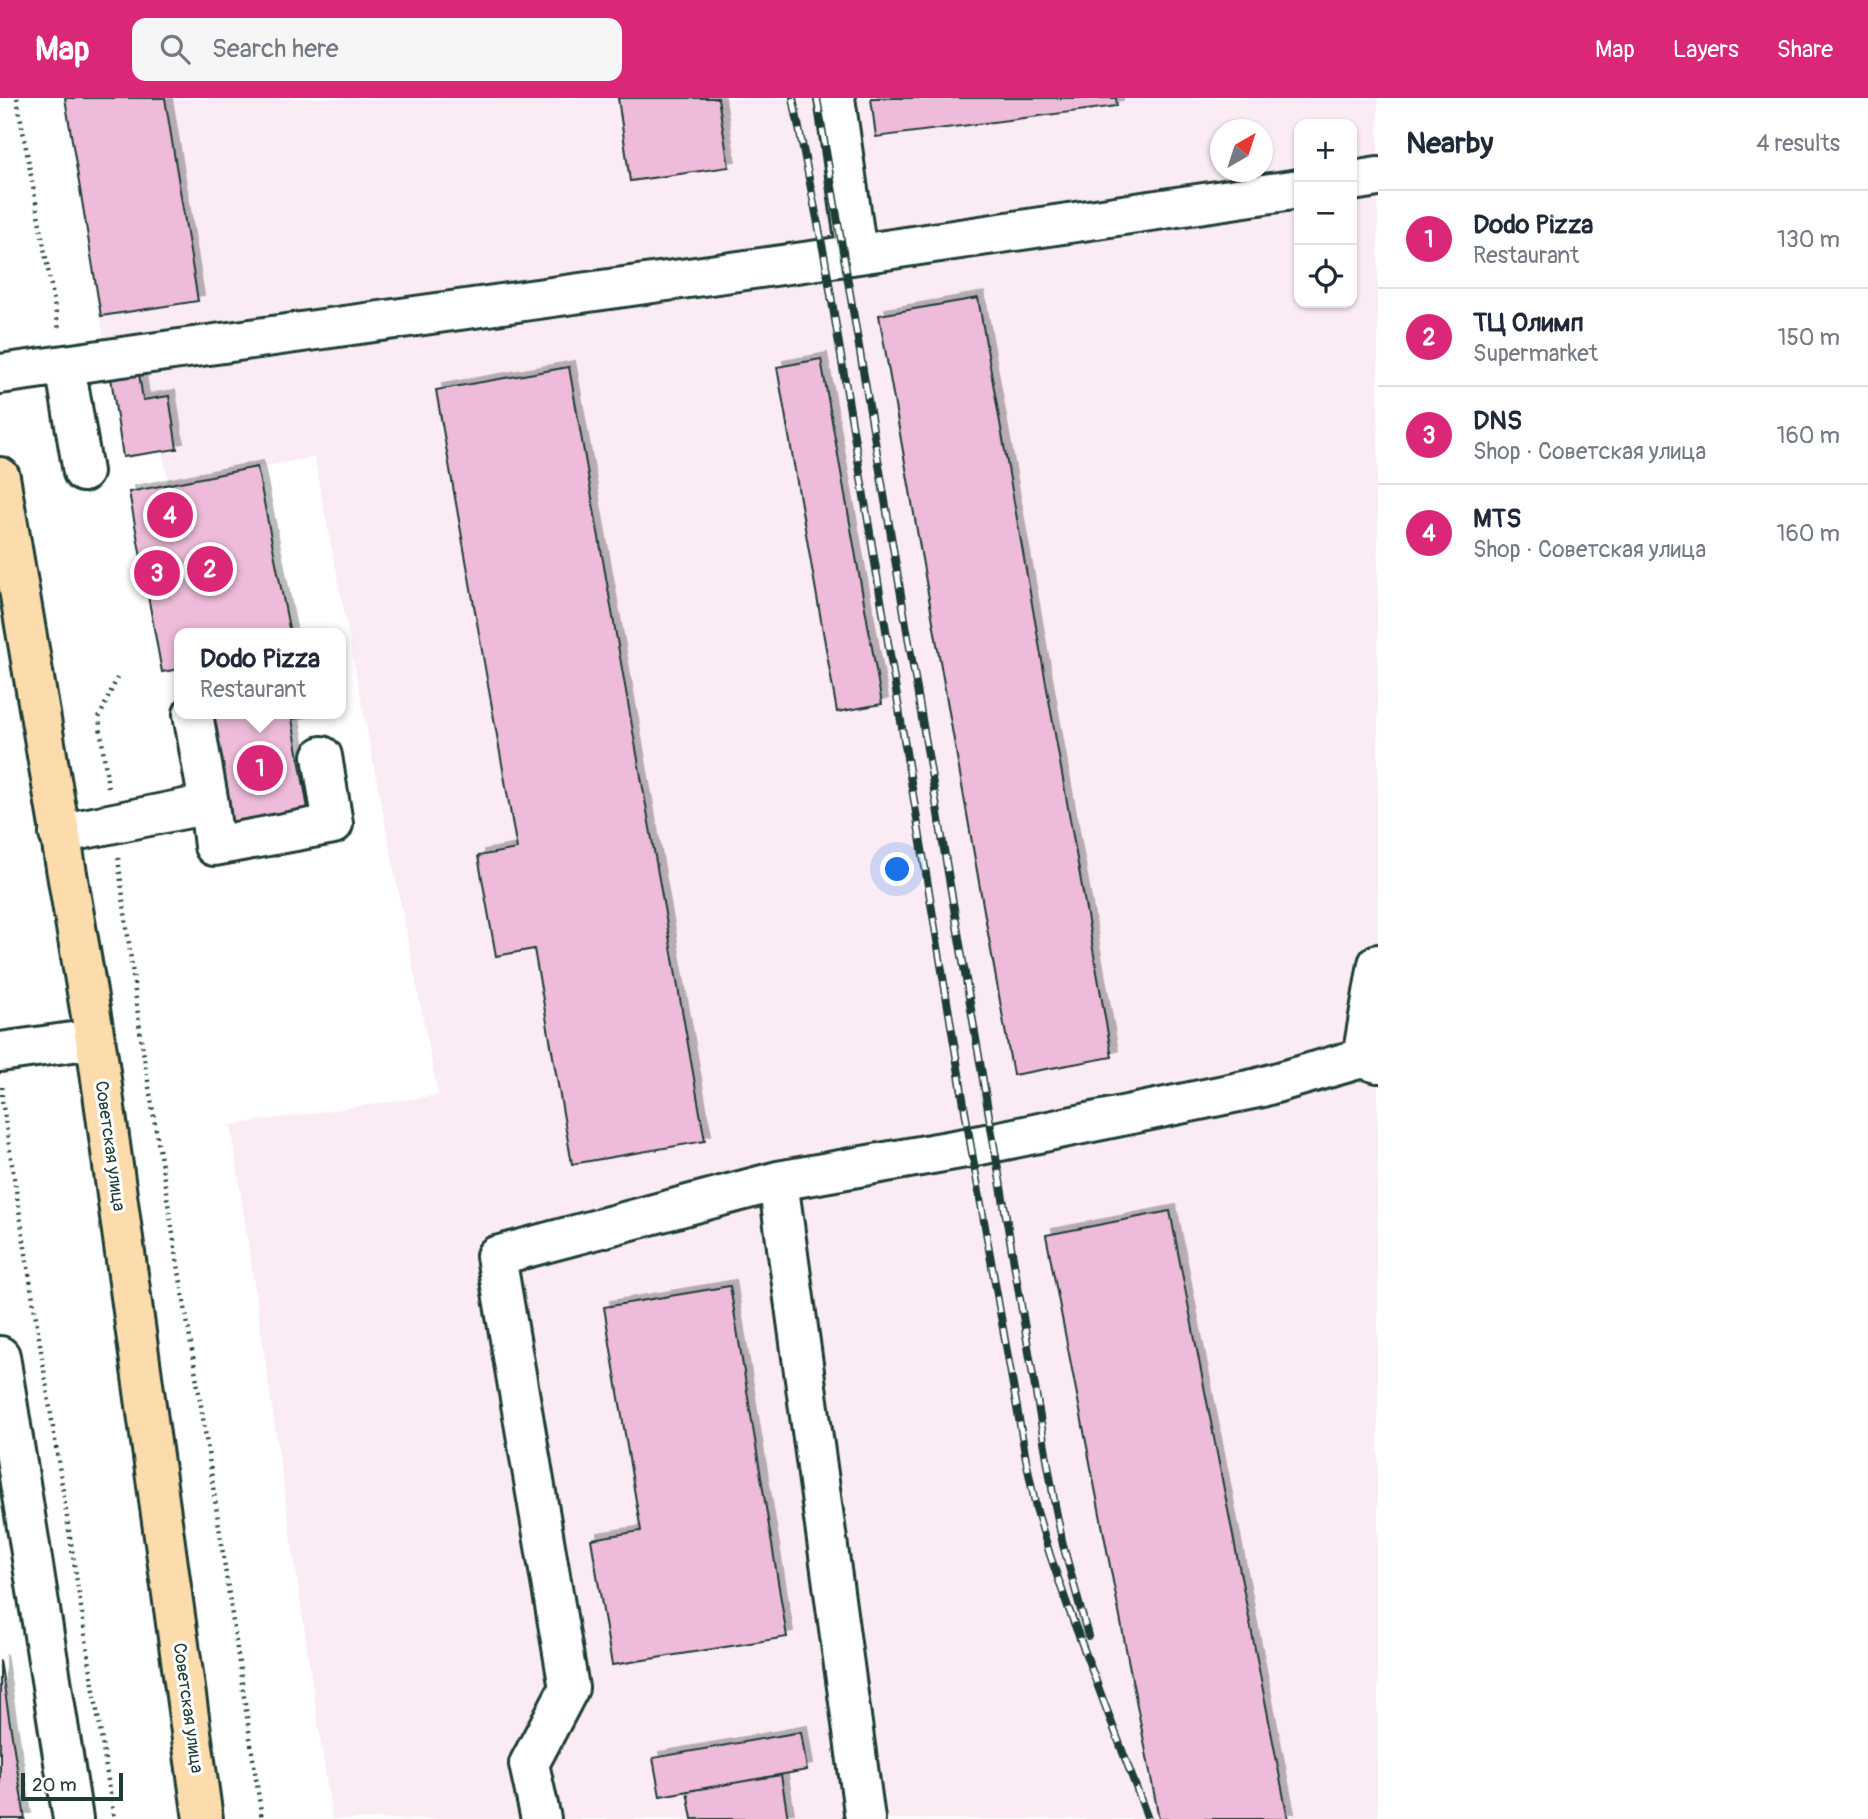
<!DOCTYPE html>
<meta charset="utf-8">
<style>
:root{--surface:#fff;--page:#f6f6f7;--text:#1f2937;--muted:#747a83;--line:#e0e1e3;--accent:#db2777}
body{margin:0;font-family:Pangolin,sans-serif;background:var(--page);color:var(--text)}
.controls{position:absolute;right:21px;top:21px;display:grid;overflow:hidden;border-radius:14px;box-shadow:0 2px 5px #0004}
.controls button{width:63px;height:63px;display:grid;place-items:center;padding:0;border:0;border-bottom:2px solid var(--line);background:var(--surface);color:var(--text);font:35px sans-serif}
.compass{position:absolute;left:1210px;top:21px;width:63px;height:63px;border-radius:50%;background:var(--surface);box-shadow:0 2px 5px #0004;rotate:39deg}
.scale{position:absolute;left:21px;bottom:18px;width:102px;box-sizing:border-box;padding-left:7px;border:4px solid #1f3d34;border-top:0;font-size:19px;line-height:24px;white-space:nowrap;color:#1f3d34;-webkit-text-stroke:5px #fff;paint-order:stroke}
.you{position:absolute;left:898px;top:772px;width:24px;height:24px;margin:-18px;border:5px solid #fff;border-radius:50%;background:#1a73e8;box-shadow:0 0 0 10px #1a73e833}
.badge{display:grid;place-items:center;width:46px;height:46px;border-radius:50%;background:var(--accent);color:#fff;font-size:23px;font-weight:700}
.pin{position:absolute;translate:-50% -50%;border:4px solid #fff;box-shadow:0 2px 7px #0006}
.popup{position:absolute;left:174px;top:530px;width:172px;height:91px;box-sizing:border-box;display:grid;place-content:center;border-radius:14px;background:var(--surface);filter:drop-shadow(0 2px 5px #0005);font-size:23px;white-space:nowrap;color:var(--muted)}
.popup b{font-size:26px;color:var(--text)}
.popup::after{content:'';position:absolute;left:50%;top:100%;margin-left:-14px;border:14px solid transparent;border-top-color:var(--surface)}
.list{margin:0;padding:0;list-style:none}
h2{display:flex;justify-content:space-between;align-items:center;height:91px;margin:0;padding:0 28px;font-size:30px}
h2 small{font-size:23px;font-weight:400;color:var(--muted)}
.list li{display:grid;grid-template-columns:46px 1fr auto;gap:21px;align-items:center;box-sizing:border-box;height:98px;padding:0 28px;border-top:2px solid var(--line)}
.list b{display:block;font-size:26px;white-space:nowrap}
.list p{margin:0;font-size:23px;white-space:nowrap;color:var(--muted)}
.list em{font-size:23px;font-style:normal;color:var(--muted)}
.icon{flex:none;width:38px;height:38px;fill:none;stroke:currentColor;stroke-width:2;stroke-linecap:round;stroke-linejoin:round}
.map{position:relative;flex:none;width:1378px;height:1721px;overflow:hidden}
header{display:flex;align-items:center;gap:42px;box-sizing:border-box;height:98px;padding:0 35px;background:var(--accent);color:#fff}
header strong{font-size:33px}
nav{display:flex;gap:38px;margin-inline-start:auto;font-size:24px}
.search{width:490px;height:63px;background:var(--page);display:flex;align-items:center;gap:18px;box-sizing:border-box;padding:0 24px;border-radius:14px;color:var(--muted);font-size:26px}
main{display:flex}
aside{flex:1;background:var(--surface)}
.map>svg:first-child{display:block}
.built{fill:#faebf4;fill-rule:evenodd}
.building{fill:#eebcda;stroke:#1f3d34;stroke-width:2;filter:url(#shadow)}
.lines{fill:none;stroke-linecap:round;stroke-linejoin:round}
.minor-casing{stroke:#1f3d34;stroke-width:44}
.major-casing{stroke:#1f3d34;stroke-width:44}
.path{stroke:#1f3d34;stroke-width:4.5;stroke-dasharray:2 5;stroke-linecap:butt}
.minor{stroke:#fff;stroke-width:38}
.major{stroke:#fcdcac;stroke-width:38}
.rail-casing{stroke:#1f3d34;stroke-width:8}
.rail{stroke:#fff;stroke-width:5;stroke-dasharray:16;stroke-linecap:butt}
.labels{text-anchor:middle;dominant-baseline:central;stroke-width:6;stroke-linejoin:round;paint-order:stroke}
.street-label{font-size:18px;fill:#1f3d34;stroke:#fff}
</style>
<header>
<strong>Map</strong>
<div class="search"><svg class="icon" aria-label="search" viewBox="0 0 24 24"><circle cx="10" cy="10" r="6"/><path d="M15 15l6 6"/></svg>Search here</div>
<nav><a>Map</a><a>Layers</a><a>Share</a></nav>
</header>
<main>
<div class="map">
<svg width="1378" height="1721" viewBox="0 0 1378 1721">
<defs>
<filter id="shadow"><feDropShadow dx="6" dy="-6" stdDeviation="0" flood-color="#0004"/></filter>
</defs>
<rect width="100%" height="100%" fill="#fff"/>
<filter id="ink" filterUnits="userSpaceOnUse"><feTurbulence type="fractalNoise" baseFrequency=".0143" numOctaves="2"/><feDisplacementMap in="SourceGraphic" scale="14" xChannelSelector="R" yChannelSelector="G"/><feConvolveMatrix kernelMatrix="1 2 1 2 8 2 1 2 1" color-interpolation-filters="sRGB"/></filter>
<g filter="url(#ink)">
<!-- built -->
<path class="built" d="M 65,0 L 1378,0 L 1378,1721 L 332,1721 L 231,1027 L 438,997 L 314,359 L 169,386 L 162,353 L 123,359 ZM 1299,26 L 1352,26 L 1352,205 L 1299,205 ZM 1220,32 L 1262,32 L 1262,74 L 1220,74 Z"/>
<!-- building -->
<path class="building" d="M 65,0 L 165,0 L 198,203 L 101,218 Z
M 618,0 L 718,0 L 729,69 L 630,83 Z
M 871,0 L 1116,0 L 1117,8 L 876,39 Z
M 978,200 L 1112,959 L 1013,977 L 879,217 Z
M 821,261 L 882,606 L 837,614 L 777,269 Z
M 138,269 L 143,302 L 169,298 L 177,351 L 123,359 L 110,273 Z
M 569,269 L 705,1043 L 572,1066 L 534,851 L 496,858 L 478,758 L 517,751 L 436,292 Z
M 257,369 L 290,535 L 180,535 L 180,571 L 162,574 L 129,394 Z
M 210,616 L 320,616 L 292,621 L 310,722 L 231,736 Z
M 1170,1113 L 1288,1721 L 1159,1721 L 1046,1137 Z
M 730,1188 L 787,1539 L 612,1567 L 591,1441 L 641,1433 L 604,1209 Z
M 0,1562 L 25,1721 L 0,1721 Z
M 801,1634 L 807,1672 L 660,1698 L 653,1660 Z
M 781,1677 L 788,1721 L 692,1721 L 687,1693 Z"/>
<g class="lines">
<!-- minor casing -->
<g class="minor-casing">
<path id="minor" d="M 835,0 L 857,156
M 1352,83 L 1378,79
M 65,267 L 83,374
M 0,276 L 825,161 L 1299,91
M 209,706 L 214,748 L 333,726 L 322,658
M 59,736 L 209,706 L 193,616
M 1378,866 L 1362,960 L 1378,965
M 0,954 L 94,941
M 778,1083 L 865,1721
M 0,1258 L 73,1721
M 541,1721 L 529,1666 L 569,1590 L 496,1158 L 778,1083 L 971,1049 L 1258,990 L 1362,960"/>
</g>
<!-- major casing -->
<g class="major-casing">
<path id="major" d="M 0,379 L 98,959 L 203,1721"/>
</g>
<!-- path -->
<path class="path" d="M 17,0 L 59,232
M 108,689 L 99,620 L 117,580
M 118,760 L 141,940 L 203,1320 L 262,1721
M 2,989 L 2,1002 L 114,1721"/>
<!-- minor -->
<use href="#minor" class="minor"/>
<!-- major -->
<use href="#major" class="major"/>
<!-- rail casing -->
<g class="rail-casing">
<path id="rail" d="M 793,0 L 825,161 L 971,1049 L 1026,1361 L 1036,1410 L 1050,1457 L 1068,1509 L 1148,1721
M 817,0 L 1054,1402 L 1063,1447 L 1088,1538"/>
</g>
<!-- rail -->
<use href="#rail" class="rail"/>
</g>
</g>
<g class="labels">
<!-- street labels -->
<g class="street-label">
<text transform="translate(110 1048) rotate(82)">Советская улица</text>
<text transform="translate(188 1610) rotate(82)">Советская улица</text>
</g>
</g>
</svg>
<div class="controls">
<button>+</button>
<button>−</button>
<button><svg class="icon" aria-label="locate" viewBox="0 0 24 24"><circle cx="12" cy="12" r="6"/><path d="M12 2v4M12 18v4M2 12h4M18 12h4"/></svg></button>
</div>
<svg class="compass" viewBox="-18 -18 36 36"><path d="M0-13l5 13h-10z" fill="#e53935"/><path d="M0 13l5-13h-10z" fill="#747a83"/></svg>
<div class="scale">20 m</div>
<div class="you"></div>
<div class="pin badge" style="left:260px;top:670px">1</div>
<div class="popup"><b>Dodo Pizza</b>Restaurant</div>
<div class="pin badge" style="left:210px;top:471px">2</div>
<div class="pin badge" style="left:157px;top:475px">3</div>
<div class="pin badge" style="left:170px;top:417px">4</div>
</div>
<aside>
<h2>Nearby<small>4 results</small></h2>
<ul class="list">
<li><span class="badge">1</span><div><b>Dodo Pizza</b><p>Restaurant</p></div><em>130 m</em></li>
<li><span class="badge">2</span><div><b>ТЦ Олимп</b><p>Supermarket</p></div><em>150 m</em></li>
<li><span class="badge">3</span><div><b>DNS</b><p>Shop · Советская улица</p></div><em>160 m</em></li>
<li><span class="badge">4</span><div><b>MTS</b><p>Shop · Советская улица</p></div><em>160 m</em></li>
</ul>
</aside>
</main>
